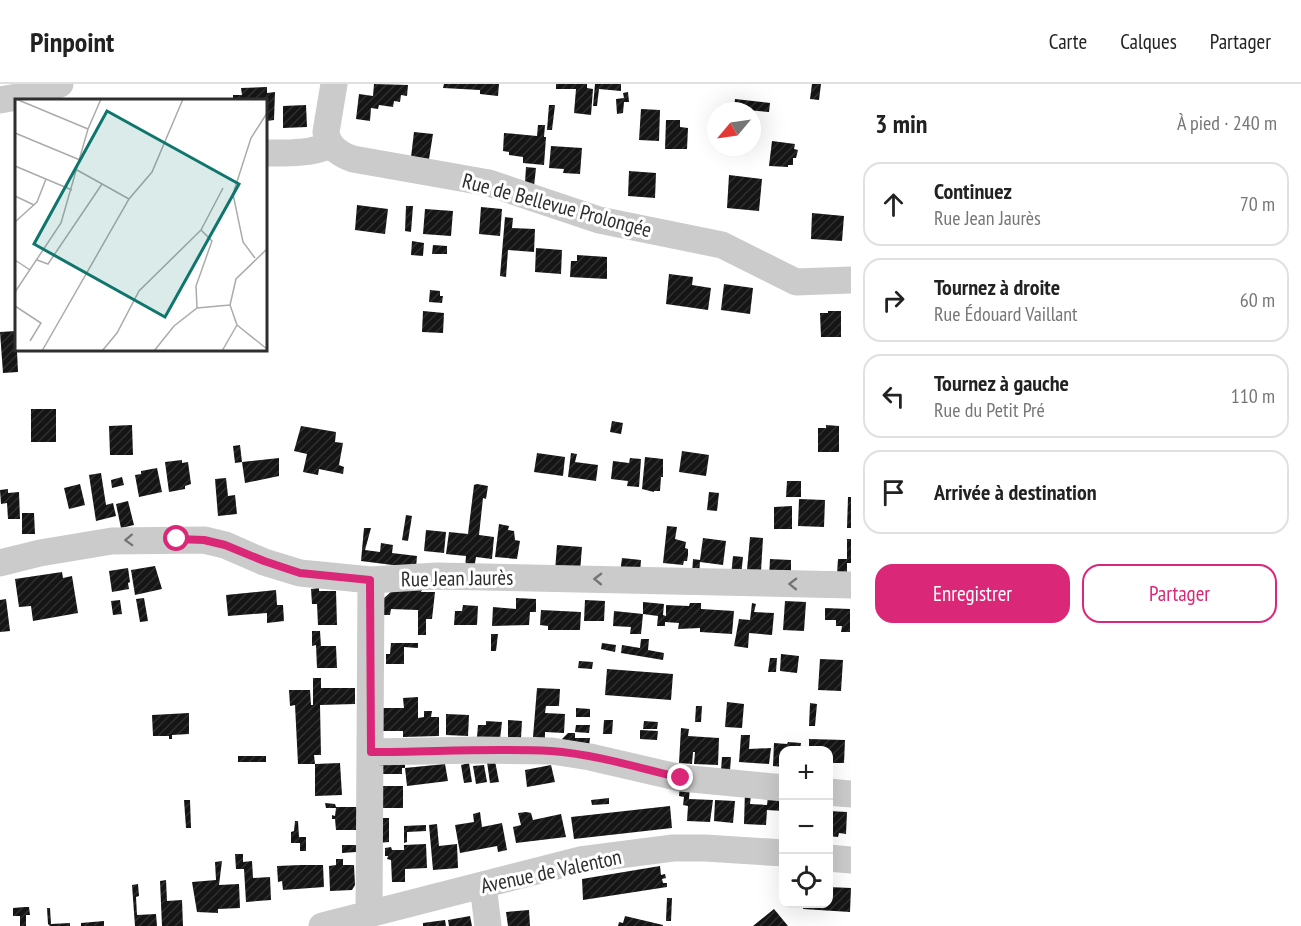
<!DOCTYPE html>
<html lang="fr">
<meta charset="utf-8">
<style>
:root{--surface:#fff;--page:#f6f6f6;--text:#222;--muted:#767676;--line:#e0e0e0;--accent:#db2777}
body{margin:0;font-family:"PT Sans Narrow",sans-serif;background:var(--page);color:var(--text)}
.controls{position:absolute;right:18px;bottom:18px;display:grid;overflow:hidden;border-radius:12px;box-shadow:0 6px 24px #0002}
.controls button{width:54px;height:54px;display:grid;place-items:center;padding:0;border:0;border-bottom:2px solid var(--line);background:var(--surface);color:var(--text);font:30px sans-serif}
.compass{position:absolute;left:707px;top:18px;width:54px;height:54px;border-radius:50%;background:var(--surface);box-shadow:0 6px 24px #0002;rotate:241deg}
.stop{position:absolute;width:18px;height:18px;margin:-14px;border:4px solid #db2777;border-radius:50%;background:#fff}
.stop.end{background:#db2777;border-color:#fff;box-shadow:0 2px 6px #0008}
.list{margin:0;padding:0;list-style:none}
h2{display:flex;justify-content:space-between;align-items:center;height:78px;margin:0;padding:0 24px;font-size:26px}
h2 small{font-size:20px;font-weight:400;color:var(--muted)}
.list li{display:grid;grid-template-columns:39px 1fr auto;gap:18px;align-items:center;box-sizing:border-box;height:84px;margin:0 12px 12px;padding:0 12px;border:2px solid var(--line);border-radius:18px}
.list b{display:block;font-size:22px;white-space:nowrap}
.list p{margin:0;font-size:20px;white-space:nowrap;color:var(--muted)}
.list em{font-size:20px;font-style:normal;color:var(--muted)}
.actions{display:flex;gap:12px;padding:18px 24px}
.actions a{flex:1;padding:14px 0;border:2px solid var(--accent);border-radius:18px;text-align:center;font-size:21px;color:var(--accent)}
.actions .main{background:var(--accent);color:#fff}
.icon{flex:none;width:33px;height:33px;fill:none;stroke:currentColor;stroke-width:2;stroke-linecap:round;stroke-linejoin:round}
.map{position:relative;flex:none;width:851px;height:842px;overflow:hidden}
header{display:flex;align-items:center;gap:36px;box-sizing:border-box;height:84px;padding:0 30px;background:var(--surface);border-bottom:2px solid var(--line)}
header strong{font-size:28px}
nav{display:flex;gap:33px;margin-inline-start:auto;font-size:21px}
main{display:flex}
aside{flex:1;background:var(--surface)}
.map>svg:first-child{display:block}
.building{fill:url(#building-hatch);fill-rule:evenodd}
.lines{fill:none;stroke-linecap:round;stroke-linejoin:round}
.minor{stroke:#cbcbcb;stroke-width:27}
.oneway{stroke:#757575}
.route{stroke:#db2777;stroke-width:8}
.labels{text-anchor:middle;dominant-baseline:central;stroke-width:6;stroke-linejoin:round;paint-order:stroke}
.street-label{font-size:21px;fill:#2e2e2e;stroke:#fff}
.inset-road{fill:none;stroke:#ababab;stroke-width:1.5}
.view{fill:#0f766e;fill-opacity:0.15;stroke:#0f766e;stroke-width:3}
.inset-edge{fill:none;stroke:#2e2e2e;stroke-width:3}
</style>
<header>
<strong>Pinpoint</strong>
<nav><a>Carte</a><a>Calques</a><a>Partager</a></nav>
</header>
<main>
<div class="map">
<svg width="851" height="842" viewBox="0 0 851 842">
<defs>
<pattern id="building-hatch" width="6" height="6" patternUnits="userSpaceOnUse" patternTransform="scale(1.5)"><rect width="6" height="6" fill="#151515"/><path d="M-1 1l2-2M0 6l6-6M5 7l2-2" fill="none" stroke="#2f2f2f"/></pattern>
</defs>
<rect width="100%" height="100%" fill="#fff"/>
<!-- building -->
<path class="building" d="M 374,0 L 408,1 L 407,12 L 401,11 L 400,18 L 394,17 L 393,23 L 379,21 L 378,25 L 371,24 L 370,37 L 356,35 L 359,10 L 373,12 Z
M 444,0 L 499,0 L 498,12 L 480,10 L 480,6 L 443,4 Z
M 556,0 L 587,0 L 587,4 L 593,5 L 591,31 L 574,29 L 576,5 L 556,5 Z
M 595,0 L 621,0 L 621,7 L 599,5 L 597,22 L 593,22 Z
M 812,0 L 821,0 L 819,16 L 810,15 Z
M 267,3 L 267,9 L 275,8 L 274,36 L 267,37 L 266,16 L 233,16 L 233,11 L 242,11 L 241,4 Z
M 628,8 L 629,18 L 624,18 L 623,29 L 617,30 L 616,15 L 624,14 L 623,9 Z
M 735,15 L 770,19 L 769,28 L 734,25 Z
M 306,21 L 307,43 L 283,44 L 283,22 Z
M 549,21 L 555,21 L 552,46 L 547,46 Z
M 641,25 L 660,26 L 659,57 L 639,56 Z
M 666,36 L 680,36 L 680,43 L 688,44 L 687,65 L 665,65 Z
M 538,41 L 545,41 L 544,53 L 546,53 L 544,81 L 523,79 L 523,73 L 509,71 L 509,68 L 503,67 L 504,49 L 537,52 Z
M 414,48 L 433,50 L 429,75 L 411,73 Z
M 772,57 L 795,60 L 794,65 L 798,66 L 796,74 L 793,74 L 793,81 L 788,81 L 788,83 L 769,82 Z
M 551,62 L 582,64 L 580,90 L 563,89 L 564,85 L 549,84 Z
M 526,83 L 536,84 L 534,102 L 525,99 Z
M 629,87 L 656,89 L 655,114 L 628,112 Z
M 729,91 L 762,95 L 759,127 L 727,124 Z
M 357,121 L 388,125 L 385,150 L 355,146 Z
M 406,122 L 413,122 L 411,148 L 405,147 Z
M 481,123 L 502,125 L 500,152 L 479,150 Z
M 425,125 L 453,127 L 451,152 L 423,150 Z
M 812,129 L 844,132 L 842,157 L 811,155 Z
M 505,133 L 513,134 L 512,144 L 535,145 L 534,168 L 508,166 L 506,193 L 500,192 Z
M 412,157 L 424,159 L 423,172 L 411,171 Z
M 433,161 L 447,162 L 447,170 L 432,170 Z
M 536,164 L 562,166 L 561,190 L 535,188 Z
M 577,171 L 607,173 L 607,195 L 570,193 L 571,177 L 577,177 Z
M 669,190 L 693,193 L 692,201 L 711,204 L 708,226 L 666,220 Z
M 724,200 L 753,204 L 750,230 L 721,226 Z
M 430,206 L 440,207 L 440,212 L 443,212 L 442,219 L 429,218 Z
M 423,227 L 444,229 L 443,249 L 422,248 Z
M 828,227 L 841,227 L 841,253 L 821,253 L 820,229 L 828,229 Z
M 16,247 L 18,288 L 3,289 L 0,248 Z
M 31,325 L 56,325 L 56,358 L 31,358 Z
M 612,337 L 623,339 L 621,350 L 610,348 Z
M 132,341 L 133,371 L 110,371 L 109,342 Z
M 826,341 L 839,342 L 839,368 L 818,368 L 818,344 L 826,344 Z
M 301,342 L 336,348 L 335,358 L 343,359 L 339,381 L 344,383 L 343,390 L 319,385 L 318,391 L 303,388 L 307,370 L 294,367 Z
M 240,361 L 242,378 L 235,379 L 233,362 Z
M 682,367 L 709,371 L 706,392 L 679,388 Z
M 537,369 L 565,373 L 563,392 L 534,388 Z
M 571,369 L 577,370 L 575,378 L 598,381 L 596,397 L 568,393 Z
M 645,373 L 663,375 L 663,393 L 661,393 L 660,407 L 654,407 L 654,408 L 642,405 Z
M 279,374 L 279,392 L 245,399 L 242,378 Z
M 630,374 L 641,375 L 639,403 L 627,402 L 628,397 L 611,395 L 613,377 L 629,379 Z
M 182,376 L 182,379 L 188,378 L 191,400 L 185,402 L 185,405 L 169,408 L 165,378 Z
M 157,384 L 162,408 L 139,413 L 135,391 L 141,390 L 141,387 Z
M 101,389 L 106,421 L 113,419 L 116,432 L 96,437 L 89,391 Z
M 122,393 L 124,401 L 112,404 L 111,396 Z
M 226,394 L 228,412 L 235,411 L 237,430 L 218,432 L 215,395 Z
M 787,397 L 801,397 L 801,413 L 786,413 Z
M 80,400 L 85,421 L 69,425 L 64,404 Z
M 477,400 L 488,402 L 486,415 L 483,414 L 479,451 L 494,453 L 492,475 L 476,473 L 474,485 L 465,485 L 466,472 L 446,470 L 449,448 L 468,450 L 474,401 Z
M 8,405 L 8,409 L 19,408 L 20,435 L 8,435 L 7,419 L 1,420 L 0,406 Z
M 709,408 L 719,409 L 717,427 L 707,426 Z
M 848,413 L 851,413 L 851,444 L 847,444 Z
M 799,415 L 825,416 L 824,443 L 798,442 Z
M 128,417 L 134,441 L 121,444 L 116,420 Z
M 792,422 L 792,445 L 774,445 L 774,423 Z
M 22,429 L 34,429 L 35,450 L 22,450 Z
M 406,431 L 412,432 L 408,457 L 402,456 Z
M 499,440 L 509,442 L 508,446 L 514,447 L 515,456 L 520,457 L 517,475 L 495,473 Z
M 667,442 L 677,443 L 675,455 L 686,458 L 685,464 L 688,465 L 688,471 L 687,477 L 684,477 L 683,481 L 663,479 Z
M 364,444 L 371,444 L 365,466 L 380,468 L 381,459 L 393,461 L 392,469 L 417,472 L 416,484 L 361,477 Z
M 426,446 L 446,448 L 444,469 L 424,467 Z
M 750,453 L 763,454 L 761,487 L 747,486 Z
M 703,454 L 726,457 L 723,481 L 700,478 L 699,491 L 692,491 L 693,475 L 700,476 Z
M 847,455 L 851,455 L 851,479 L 847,479 L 847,490 L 837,490 L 838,475 L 847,475 Z
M 557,461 L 582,463 L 580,488 L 555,487 Z
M 733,472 L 743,473 L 741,492 L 731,492 Z
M 622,474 L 641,476 L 640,489 L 620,489 Z
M 770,475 L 791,476 L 791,494 L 769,493 Z
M 155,482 L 162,505 L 135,511 L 131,486 Z
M 128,484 L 130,498 L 128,499 L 129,505 L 112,508 L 109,487 Z
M 62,488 L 63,494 L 72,492 L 78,529 L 33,537 L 31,522 L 19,523 L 15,495 Z
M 319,504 L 319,507 L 336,507 L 337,541 L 318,541 L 317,520 L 312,520 L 311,505 Z
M 394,505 L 422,506 L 421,508 L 435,508 L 432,535 L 426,535 L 426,551 L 418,551 L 418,526 L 391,525 L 390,531 L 381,531 L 382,516 Z
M 276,506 L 277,521 L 283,521 L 284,537 L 267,539 L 267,529 L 228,532 L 226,511 Z
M 144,514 L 148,537 L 140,538 L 136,515 Z
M 516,514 L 536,515 L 536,528 L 530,528 L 529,541 L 492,542 L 493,523 L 516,525 Z
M 6,515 L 10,547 L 0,548 L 0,516 Z
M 120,516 L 122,530 L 113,531 L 111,517 Z
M 585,516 L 605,517 L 604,537 L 584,537 Z
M 785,517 L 806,518 L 804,547 L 783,546 Z
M 643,518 L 664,520 L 663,531 L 666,532 L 666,521 L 689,522 L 690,519 L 701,519 L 701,525 L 734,527 L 732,550 L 700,548 L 700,544 L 678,545 L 679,539 L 665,538 L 665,542 L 657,542 L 658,532 L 643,530 Z
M 752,519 L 756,520 L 754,528 L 774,529 L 772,551 L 749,549 L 748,564 L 734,562 L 739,535 L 750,536 Z
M 463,521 L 478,522 L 477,541 L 454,541 L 455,527 L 462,527 Z
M 825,524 L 850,525 L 850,548 L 841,548 L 842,542 L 836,542 L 836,536 L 825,536 Z
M 541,526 L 581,528 L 580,546 L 548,546 L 548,542 L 540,541 Z
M 614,527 L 643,530 L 641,550 L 630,550 L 631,543 L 613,542 Z
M 312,547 L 320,547 L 321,562 L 336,562 L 337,584 L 317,584 L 316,561 L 312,562 Z
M 491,550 L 498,550 L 496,567 L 491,567 Z
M 641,555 L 649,555 L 648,566 L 664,569 L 663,576 L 621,569 L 622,561 L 640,564 Z
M 391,559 L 418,559 L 418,564 L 404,563 L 404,580 L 386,580 L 386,570 L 390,570 Z
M 602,559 L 616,561 L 615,568 L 601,565 Z
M 781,570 L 799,572 L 797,589 L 780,587 Z
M 770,574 L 777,574 L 776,588 L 768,588 Z
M 820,575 L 843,576 L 841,607 L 818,606 Z
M 579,577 L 593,578 L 592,585 L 578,584 Z
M 607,585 L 673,590 L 671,616 L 605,611 Z
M 313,594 L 321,594 L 321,604 L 355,604 L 355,620 L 320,621 L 321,671 L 314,671 L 315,680 L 340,679 L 342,711 L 315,712 L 315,680 L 298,680 L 295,621 L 290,622 L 289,606 L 310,606 L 311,621 L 313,621 Z
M 537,604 L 560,605 L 559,622 L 546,622 L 545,629 L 565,630 L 564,649 L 545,648 L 545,654 L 533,653 Z
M 418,613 L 418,634 L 424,633 L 424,627 L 432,627 L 431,633 L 439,633 L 439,652 L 403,653 L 403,647 L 379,647 L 380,624 L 404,624 L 403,614 Z
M 727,618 L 744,620 L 742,644 L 725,643 Z
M 810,619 L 817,620 L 815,642 L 809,642 Z
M 696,622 L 702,622 L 701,638 L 695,638 Z
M 576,624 L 590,625 L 590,633 L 576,633 Z
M 189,629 L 189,650 L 172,651 L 172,655 L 169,655 L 169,652 L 153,652 L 152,631 Z
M 446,630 L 469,631 L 468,652 L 446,651 Z
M 508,636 L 522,637 L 521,654 L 508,653 Z
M 604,636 L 613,636 L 612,650 L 603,650 Z
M 486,637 L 502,638 L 500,655 L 477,653 L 478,641 L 486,641 Z
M 644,637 L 658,638 L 657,645 L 643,645 Z
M 576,641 L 590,641 L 589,649 L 575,648 Z
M 681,644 L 689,645 L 688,652 L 719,654 L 718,681 L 694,680 L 695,668 L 693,668 L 692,680 L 679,679 Z
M 640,646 L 658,647 L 657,656 L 640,655 Z
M 568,649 L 575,649 L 575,654 L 590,654 L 589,662 L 561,656 Z
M 741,651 L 750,651 L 749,665 L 771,664 L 769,680 L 739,678 Z
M 809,655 L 845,656 L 844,679 L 828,679 L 828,666 L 809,666 Z
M 788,658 L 801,659 L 800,666 L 783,666 L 783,683 L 773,682 L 774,659 L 787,660 Z
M 238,672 L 266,672 L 266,678 L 238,678 Z
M 405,673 L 405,684 L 445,680 L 448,697 L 407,702 L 405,684 L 402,684 L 402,690 L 379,690 L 379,677 Z
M 722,673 L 731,673 L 730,687 L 721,686 Z
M 495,677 L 499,698 L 490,699 L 487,678 Z
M 469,679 L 472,698 L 464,699 L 461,681 Z
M 484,681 L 487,698 L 476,700 L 473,682 Z
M 551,681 L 555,698 L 527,703 L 525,686 Z
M 680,700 L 690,701 L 689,715 L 713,716 L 710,738 L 687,737 L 688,722 L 683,721 L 684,713 L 679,712 Z
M 379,702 L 403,702 L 403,724 L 382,724 Z
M 745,706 L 783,709 L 783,727 L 767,726 L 766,741 L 744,740 ZM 751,711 L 768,712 L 767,721 L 750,720 Z
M 609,714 L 609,720 L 592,721 L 591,716 Z
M 184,716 L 190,716 L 191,744 L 186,744 Z
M 715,716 L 735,717 L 733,739 L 714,737 Z
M 325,719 L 335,720 L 336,723 L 357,723 L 357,746 L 336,746 L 335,735 L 332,735 L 332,731 L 335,732 L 336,724 L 326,724 Z
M 670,722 L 672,744 L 574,755 L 571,733 Z
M 828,727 L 847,728 L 846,750 L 839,749 L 838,753 L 828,752 Z
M 480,728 L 482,743 L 502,739 L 507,766 L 498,768 L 497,762 L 460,769 L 455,741 L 474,738 L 473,730 Z
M 526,728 L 531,729 L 533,736 L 561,730 L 566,753 L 516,759 L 513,743 L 521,741 L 518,729 Z
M 379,734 L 389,734 L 389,758 L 378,759 Z
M 295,737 L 298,737 L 299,753 L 306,753 L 306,767 L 300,767 L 300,759 L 291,759 L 291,748 L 294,747 Z
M 437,740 L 439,762 L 457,760 L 458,784 L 433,786 L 429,741 Z
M 426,741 L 426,747 L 407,748 L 407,758 L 404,759 L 404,742 Z
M 426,760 L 427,784 L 405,785 L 405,798 L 392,798 L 391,776 L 387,775 L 388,772 L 385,772 L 385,764 L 391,763 L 392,766 L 404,766 L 404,761 Z
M 342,761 L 356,761 L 356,768 L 342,769 Z
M 235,770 L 243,770 L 243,778 L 252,777 L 253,794 L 270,793 L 271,816 L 246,818 L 244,785 L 236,785 Z
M 336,775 L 343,775 L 343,781 L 354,781 L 355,801 L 352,806 L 330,807 L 329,782 L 336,781 Z
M 222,777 L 219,801 L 239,800 L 240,824 L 218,825 L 218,829 L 197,828 L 192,798 L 216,796 L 215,778 Z
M 301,781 L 323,781 L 324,803 L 283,806 L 282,797 L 278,798 L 277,782 Z
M 660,782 L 661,791 L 665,790 L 666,794 L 662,795 L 663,799 L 667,799 L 667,803 L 583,816 L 582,795 Z
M 166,796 L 167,817 L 182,816 L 183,842 L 162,842 L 160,797 Z
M 138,800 L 139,812 L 136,813 L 137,831 L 156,830 L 157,842 L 135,842 L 132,801 Z
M 828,803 L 851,804 L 850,828 L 803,825 L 804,820 L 828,820 Z
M 667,814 L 672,814 L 671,837 L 666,837 Z
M 25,823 L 29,823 L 30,831 L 26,831 L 26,842 L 20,842 L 20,832 L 13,832 L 13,824 Z
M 47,824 L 50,824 L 51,840 L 70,839 L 70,842 L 50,842 L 48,840 Z
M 774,825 L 788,842 L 753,842 Z
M 529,826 L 530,842 L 508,842 L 506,828 Z
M 470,832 L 472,842 L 449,842 L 448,836 Z
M 625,832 L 663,841 L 663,842 L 618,842 L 619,838 L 623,839 Z
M 445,836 L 446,842 L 423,842 L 423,839 Z
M 104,837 L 104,842 L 81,842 L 81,839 Z"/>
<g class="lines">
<!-- minor -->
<path class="minor" d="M 334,0 L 326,48 C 328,63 339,70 353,75 L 489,99 L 599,136 L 722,161 L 796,198 L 851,196
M 0,16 L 35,10 L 60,0
M 266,69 C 287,69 310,70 331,61
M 0,479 L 40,469 L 112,457 L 204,456 L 225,461 L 264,478 L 300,489 L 371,496 L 437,492 L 851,501
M 371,668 L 480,666 L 552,667 L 590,673 L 681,694 L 784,704
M 828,708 L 851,710
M 828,774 L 851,776
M 483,801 L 488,842
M 369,830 L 371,496
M 322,842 L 580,776 L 673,764 L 705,764 L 784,769"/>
</g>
<!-- one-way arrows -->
<defs><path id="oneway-chevron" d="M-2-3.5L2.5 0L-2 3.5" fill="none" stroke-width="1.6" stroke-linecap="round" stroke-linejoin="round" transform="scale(1.5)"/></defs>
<g class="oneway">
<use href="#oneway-chevron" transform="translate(129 456) rotate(178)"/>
<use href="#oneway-chevron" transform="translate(598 495) rotate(-179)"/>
<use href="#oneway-chevron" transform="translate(793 500) rotate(-179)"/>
</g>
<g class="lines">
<!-- route -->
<path class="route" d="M 177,455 L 204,456 L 225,461 L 264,477 L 300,489 L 370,496 L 371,668 C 431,668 491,664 551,667 C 594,670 639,684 681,694"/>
</g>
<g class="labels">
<!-- street labels -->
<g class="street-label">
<text transform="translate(557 121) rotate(15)">Rue de Bellevue Prolongée</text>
<text transform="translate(457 494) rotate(-1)">Rue Jean Jaurès</text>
<text transform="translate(551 787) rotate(-12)">Avenue de Valenton</text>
</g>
</g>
<!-- overview -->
<g transform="translate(15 15)">
<rect width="252" height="252" fill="#fff"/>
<path class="inset-road" d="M 1,0 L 73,30M 0,34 L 65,61M 0,67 L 57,91M 62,71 L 114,100M 0,97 L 19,106M 0,123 L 22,103 L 31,80M 186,131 L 208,89M 240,159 L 228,143 L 218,95 L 236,39 L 252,14M 0,161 L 15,171M 22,161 L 33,165 L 87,85M 0,193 L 46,124 L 73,30 L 86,0M 0,207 L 26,224 L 15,242M 182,209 L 181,187 L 197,142 L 186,131M 222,226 L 252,250M 27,252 L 114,100 L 137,73 L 168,0M 87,252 L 102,234 L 124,192 L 186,131M 139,252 L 159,227 L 182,209 L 215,206M 207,252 L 222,226 L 215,206 L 221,180 L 252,150"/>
<path class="view" d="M 92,12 L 224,85 L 150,218 L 19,145 Z"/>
<rect width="252" height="252" class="inset-edge"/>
</g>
</svg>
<div class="controls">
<button>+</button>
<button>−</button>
<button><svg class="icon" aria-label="locate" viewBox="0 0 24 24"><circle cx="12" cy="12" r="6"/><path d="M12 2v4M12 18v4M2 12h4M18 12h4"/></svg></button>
</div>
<svg class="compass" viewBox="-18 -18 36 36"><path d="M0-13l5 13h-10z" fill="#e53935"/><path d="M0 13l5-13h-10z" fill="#767676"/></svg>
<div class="stop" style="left:177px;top:455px"></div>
<div class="stop end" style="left:681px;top:694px"></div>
</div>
<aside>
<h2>3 min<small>À pied · 240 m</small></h2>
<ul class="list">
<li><svg class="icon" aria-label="ahead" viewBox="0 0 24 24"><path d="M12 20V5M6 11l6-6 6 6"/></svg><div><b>Continuez</b><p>Rue Jean Jaurès</p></div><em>70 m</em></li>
<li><svg class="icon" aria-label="right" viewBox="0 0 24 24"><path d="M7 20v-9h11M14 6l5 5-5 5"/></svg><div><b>Tournez à droite</b><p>Rue Édouard Vaillant</p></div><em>60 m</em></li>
<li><svg class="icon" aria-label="left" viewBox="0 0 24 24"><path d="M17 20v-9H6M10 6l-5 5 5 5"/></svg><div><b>Tournez à gauche</b><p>Rue du Petit Pré</p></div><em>110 m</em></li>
<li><svg class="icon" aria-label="arrive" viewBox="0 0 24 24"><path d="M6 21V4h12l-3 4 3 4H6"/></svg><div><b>Arrivée à destination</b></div></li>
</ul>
<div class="actions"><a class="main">Enregistrer</a><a>Partager</a></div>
</aside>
</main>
